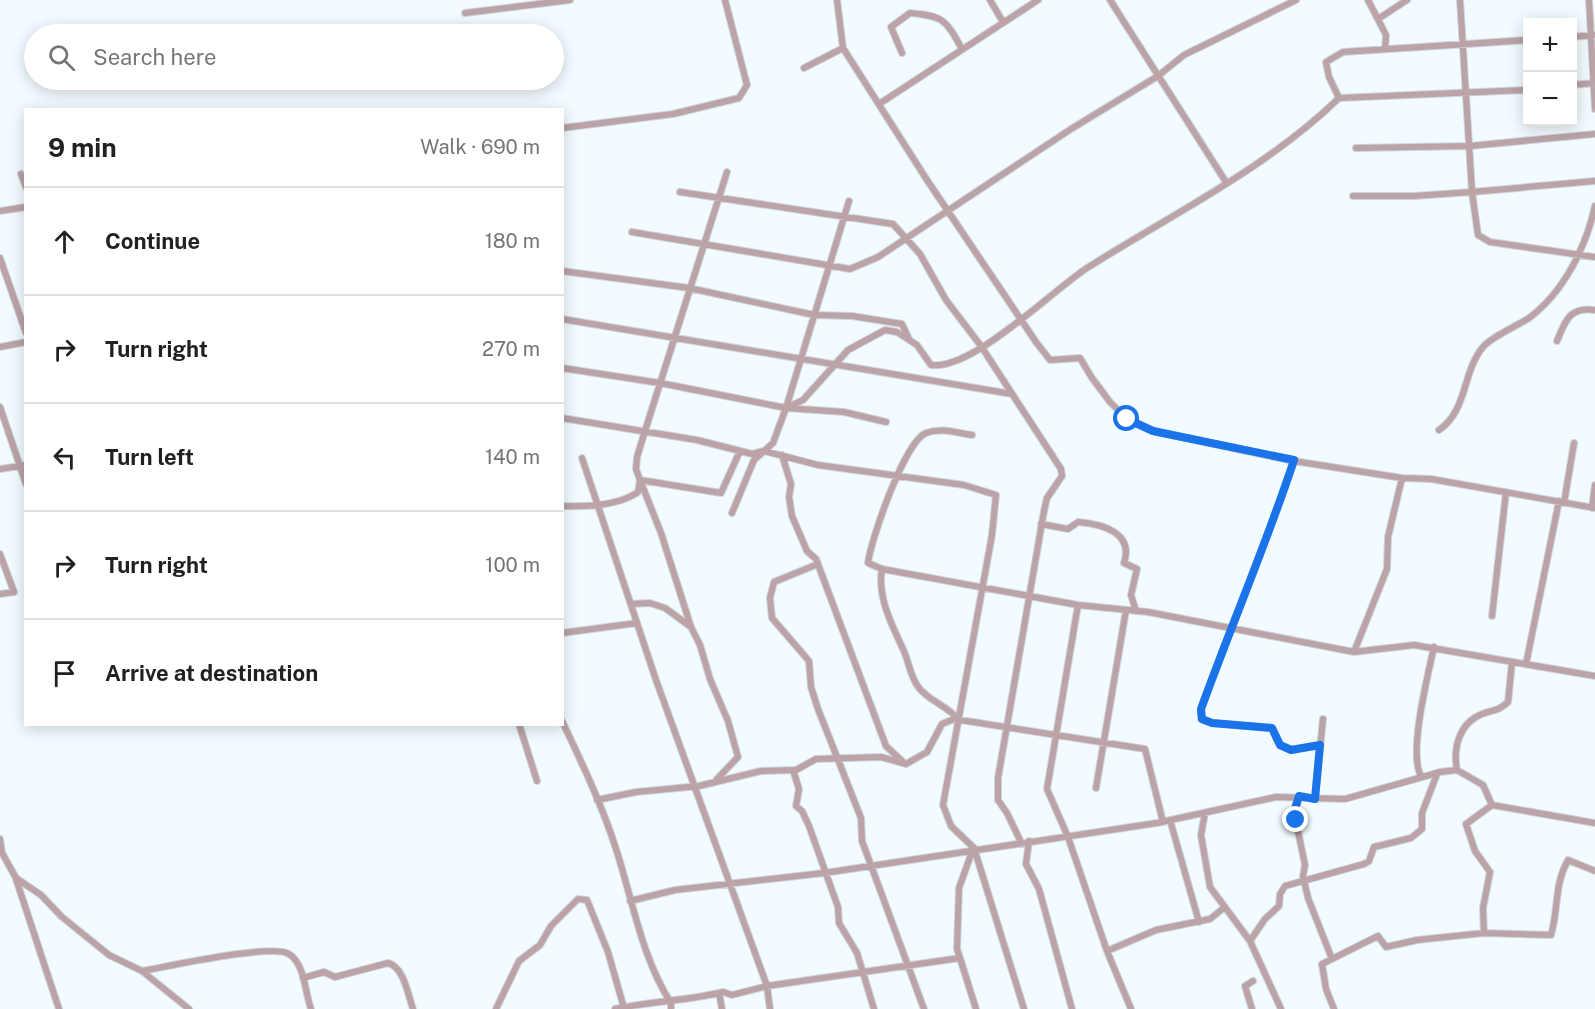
<!DOCTYPE html>
<meta charset="utf-8">
<style>
:root{--surface:#fff;--page:#f2f2f2;--text:#202124;--muted:#757577;--line:#e0e0e0}
body{margin:0;font-family:"Public Sans",sans-serif;background:var(--page);color:var(--text)}
.controls{position:absolute;right:18px;top:18px;display:grid;overflow:hidden;border-radius:0px;box-shadow:0 3px 15px #0003}
.controls button{width:54px;height:54px;display:grid;place-items:center;padding:0;border:0;border-bottom:2px solid var(--line);background:var(--surface);color:var(--text);font:30px sans-serif}
.stop{position:absolute;width:18px;height:18px;margin:-14px;border:4px solid #1a73e8;border-radius:50%;background:#fff}
.stop.end{background:#1a73e8;border-color:#fff;box-shadow:0 2px 6px #0008}
.list{margin:0;padding:0;list-style:none}
h2{display:flex;justify-content:space-between;align-items:center;height:78px;margin:0;padding:0 24px;font-size:26px}
h2 small{font-size:20px;font-weight:400;color:var(--muted)}
.list li{display:grid;grid-template-columns:39px 1fr auto;gap:18px;align-items:center;box-sizing:border-box;height:108px;padding:0 24px;border-top:2px solid var(--line)}
.list b{display:block;font-size:22px;white-space:nowrap}
.list em{font-size:20px;font-style:normal;color:var(--muted)}
.icon{flex:none;width:33px;height:33px;fill:none;stroke:currentColor;stroke-width:2;stroke-linecap:round;stroke-linejoin:round}
.map{position:relative;flex:none;width:1595px;height:1009px;overflow:hidden}
.search{position:absolute;background:var(--surface);box-shadow:0 3px 15px #0003;left:24px;top:24px;width:540px;height:66px;display:flex;align-items:center;gap:15px;box-sizing:border-box;padding:0 21px;border-radius:33px;color:var(--muted);font-size:22px}
.panel{position:absolute;background:var(--surface);box-shadow:0 3px 15px #0003;left:24px;top:108px;width:540px;height:618px;border-radius:0px}
.map>svg:first-child{display:block}
.lines{fill:none;stroke-linecap:round;stroke-linejoin:round}
.street-casing{stroke:#cdd6da;stroke-width:8}
.street{stroke:#bba3a7;stroke-width:6}
.route{stroke:#1a73e8;stroke-width:8}
</style>
<div class="map">
<svg width="1595" height="1009" viewBox="0 0 1595 1009">
<rect width="100%" height="100%" fill="#f2fbff"/>
<g class="lines">
<!-- street casing -->
<g class="street-casing">
<path id="street" d="M 837,0 L 843,48
M 990,0 L 1003,22
M 1110,0 L 1226,182
M 1368,0 L 1386,35 L 1385,49
M 1589,0 L 1595,109
M 465,13 L 570,0
M 1378,19 L 1407,0
M 1572,37 L 1594,35
M 902,53 L 891,27 L 910,13 C 944,16 946,20 962,49
M 804,68 L 843,48 L 927,180 L 1036,342 L 1050,360 L 1080,358 L 1092,378 L 1110,402 L 1127,419 L 1153,431 L 1294,461 L 1402,478 L 1431,479 L 1595,508
M 1572,85 L 1595,83
M 1339,98 L 1329,77 L 1326,62 L 1343,52 L 1528,40
M 879,104 L 1038,0
M 562,128 L 673,114 L 739,98 L 747,85 L 725,0
M 1356,148 L 1470,146 L 1595,134
M 727,172 L 645,431 L 637,457 L 636,469 L 640,480 L 721,493 L 740,451
M 21,174 L 26,187
M 1595,181 L 1472,192 L 1478,235 L 1490,242 L 1595,257
M 680,192 L 893,224 L 920,254 L 946,300 L 981,346 L 1061,469 L 1062,476 L 1047,498 L 1044,511 L 998,778 L 998,800 L 1007,813 L 1021,842
M 1353,196 L 1414,196 L 1472,192 L 1460,0
M 0,211 L 26,207
M 632,232 L 850,269 L 878,257 L 1071,129 L 1158,76 L 1184,55 L 1296,0
M 0,258 L 26,333
M 562,271 L 689,288 L 814,315 L 852,316 L 902,324 L 909,339
M 562,319 L 1012,394
M 1557,341 C 1565,321 1570,306 1595,310
M 0,347 L 26,342
M 562,368 L 660,383 L 786,408 L 844,412 L 886,422
M 0,407 L 26,484
M 786,408 L 849,201
M 562,418 L 697,440 L 752,454 L 764,451 L 818,465 L 964,485 L 996,495 L 992,535 L 943,805 L 951,826 L 974,848 L 1024,1009
M 1439,430 C 1468,410 1462,372 1483,347 C 1491,337 1517,326 1529,318 C 1564,292 1586,247 1595,206
M 972,435 C 957,433 941,427 926,433 C 905,441 871,539 868,563 L 882,569 L 1078,605 L 1148,612 L 1354,652 L 1414,645 L 1595,676
M 782,455 L 791,484 L 789,497 L 792,516 L 807,551 L 816,559 L 886,746 L 903,762
M 582,458 L 656,680 L 767,986 L 770,1009
M 1294,461 C 1266,545 1231,626 1201,709 L 1201,719 L 1212,723 L 1272,728 L 1280,745 L 1291,750 L 1320,745
M 0,469 L 26,465
M 1564,503 L 1574,443
M 562,506 C 586,507 618,506 638,492 L 640,480 L 661,533 L 691,627
M 1592,508 L 1595,485
M 732,513 L 754,460 L 773,443 L 786,408 L 803,400 L 848,350 L 885,330 L 897,332 L 917,345 L 931,365 C 972,371 1054,289 1087,268 C 1172,214 1266,169 1339,98 L 1528,90
M 1041,524 L 1068,529 L 1078,522 C 1103,524 1134,533 1124,563 L 1137,569 L 1131,595 L 1136,611
M 0,554 L 14,592 L 0,594
M 818,564 L 774,582 L 770,598 L 772,618 L 809,661 L 811,687 L 818,709 L 861,818 L 862,841 L 924,1009
M 882,569 C 877,597 892,625 903,649 C 909,661 910,677 919,688 C 929,701 948,706 959,720
M 631,604 L 650,603 L 665,608 L 691,627 L 700,645 L 710,679 L 728,721 L 738,757 L 717,779
M 1078,605 L 1047,789 L 1068,837 L 1107,951 L 1131,1009
M 1492,616 L 1506,492
M 562,633 L 637,623
M 1354,652 L 1387,569 L 1388,537 L 1402,478
M 1526,664 L 1559,501
M 562,721 C 582,763 603,807 617,852 C 633,902 642,958 671,1003 L 671,1009
M 519,724 L 537,781
M 793,770 L 799,789 L 796,806 L 802,811 L 809,826 L 838,907 L 839,923 L 857,953 L 874,1009
M 1457,770 C 1453,748 1459,723 1482,714 C 1495,709 1497,712 1508,702 L 1512,662
M 1421,776 C 1408,753 1428,675 1434,647
M 1096,788 L 1126,610
M 1299,796 L 1294,812 L 1305,865 L 1303,876 L 1308,898 L 1332,959
M 1315,799 L 1323,719
M 597,800 L 636,792 L 699,786 L 761,771 L 796,770 L 816,759 L 881,757 L 906,764 L 927,752 L 942,724 L 954,719 L 1145,749 L 1163,822
M 1492,805 L 1595,823
M 1205,813 L 1201,835 L 1210,887 L 1250,941 L 1281,1009
M 1170,820 L 1199,922
M 0,839 L 2,853 L 16,878 L 41,895 L 62,917 L 109,955 L 142,971 L 189,1009
M 1029,841 L 1026,864 L 1039,889 L 1072,1009
M 16,879 L 59,1009
M 630,901 L 675,890 L 824,873 L 1157,823 L 1276,797 L 1345,799 L 1440,772 L 1457,770 L 1483,785 L 1492,805 L 1466,824 L 1475,851 L 1490,872 L 1483,908 L 1484,933 L 1417,940 L 1386,947 L 1378,936 L 1322,964 L 1326,989 L 1334,1009
M 1484,933 L 1551,935 C 1559,907 1554,885 1568,860 L 1595,871
M 1250,941 L 1265,919 L 1279,906 L 1280,894 L 1285,886 L 1364,864 L 1369,861 L 1374,847 L 1411,838 L 1422,829 L 1422,813 L 1437,774
M 1107,951 L 1156,930 L 1210,919 L 1225,907
M 960,958 L 976,1009
M 142,971 C 166,967 272,943 289,954 C 305,964 305,993 311,1009
M 303,978 L 324,972 L 335,977 L 388,963 C 404,967 408,995 413,1009
M 719,993 L 722,1009
M 496,1009 L 519,961 L 540,945 L 551,926 L 578,899 L 587,900 L 608,952 L 624,1008
M 615,1009 C 651,1001 687,1001 723,992 L 732,995 L 767,986 L 960,958 L 957,949 L 959,888 L 973,849
M 1252,1009 L 1245,986 L 1253,981"/>
</g>
<!-- street -->
<use href="#street" class="street"/>
</g>
<g class="lines">
<!-- route -->
<path class="route" d="M 1127,419 L 1153,431 L 1294,460 C 1266,545 1231,626 1201,709 L 1202,719 L 1212,723 L 1272,728 L 1280,745 L 1291,750 L 1320,745 L 1315,799 L 1299,796 L 1294,812 L 1296,820"/>
</g>
</svg>
<div class="controls">
<button>+</button>
<button>−</button>
</div>
<div class="stop" style="left:1127px;top:419px"></div>
<div class="stop end" style="left:1296px;top:820px"></div>
<div class="search"><svg class="icon" aria-label="search" viewBox="0 0 24 24"><circle cx="10" cy="10" r="6"/><path d="M15 15l6 6"/></svg>Search here</div>
<section class="panel">
<h2>9 min<small>Walk · 690 m</small></h2>
<ul class="list">
<li><svg class="icon" aria-label="ahead" viewBox="0 0 24 24"><path d="M12 20V5M6 11l6-6 6 6"/></svg><div><b>Continue</b></div><em>180 m</em></li>
<li><svg class="icon" aria-label="right" viewBox="0 0 24 24"><path d="M7 20v-9h11M14 6l5 5-5 5"/></svg><div><b>Turn right</b></div><em>270 m</em></li>
<li><svg class="icon" aria-label="left" viewBox="0 0 24 24"><path d="M17 20v-9H6M10 6l-5 5 5 5"/></svg><div><b>Turn left</b></div><em>140 m</em></li>
<li><svg class="icon" aria-label="right" viewBox="0 0 24 24"><path d="M7 20v-9h11M14 6l5 5-5 5"/></svg><div><b>Turn right</b></div><em>100 m</em></li>
<li><svg class="icon" aria-label="arrive" viewBox="0 0 24 24"><path d="M6 21V4h12l-3 4 3 4H6"/></svg><div><b>Arrive at destination</b></div></li>
</ul>
</section>
</div>
